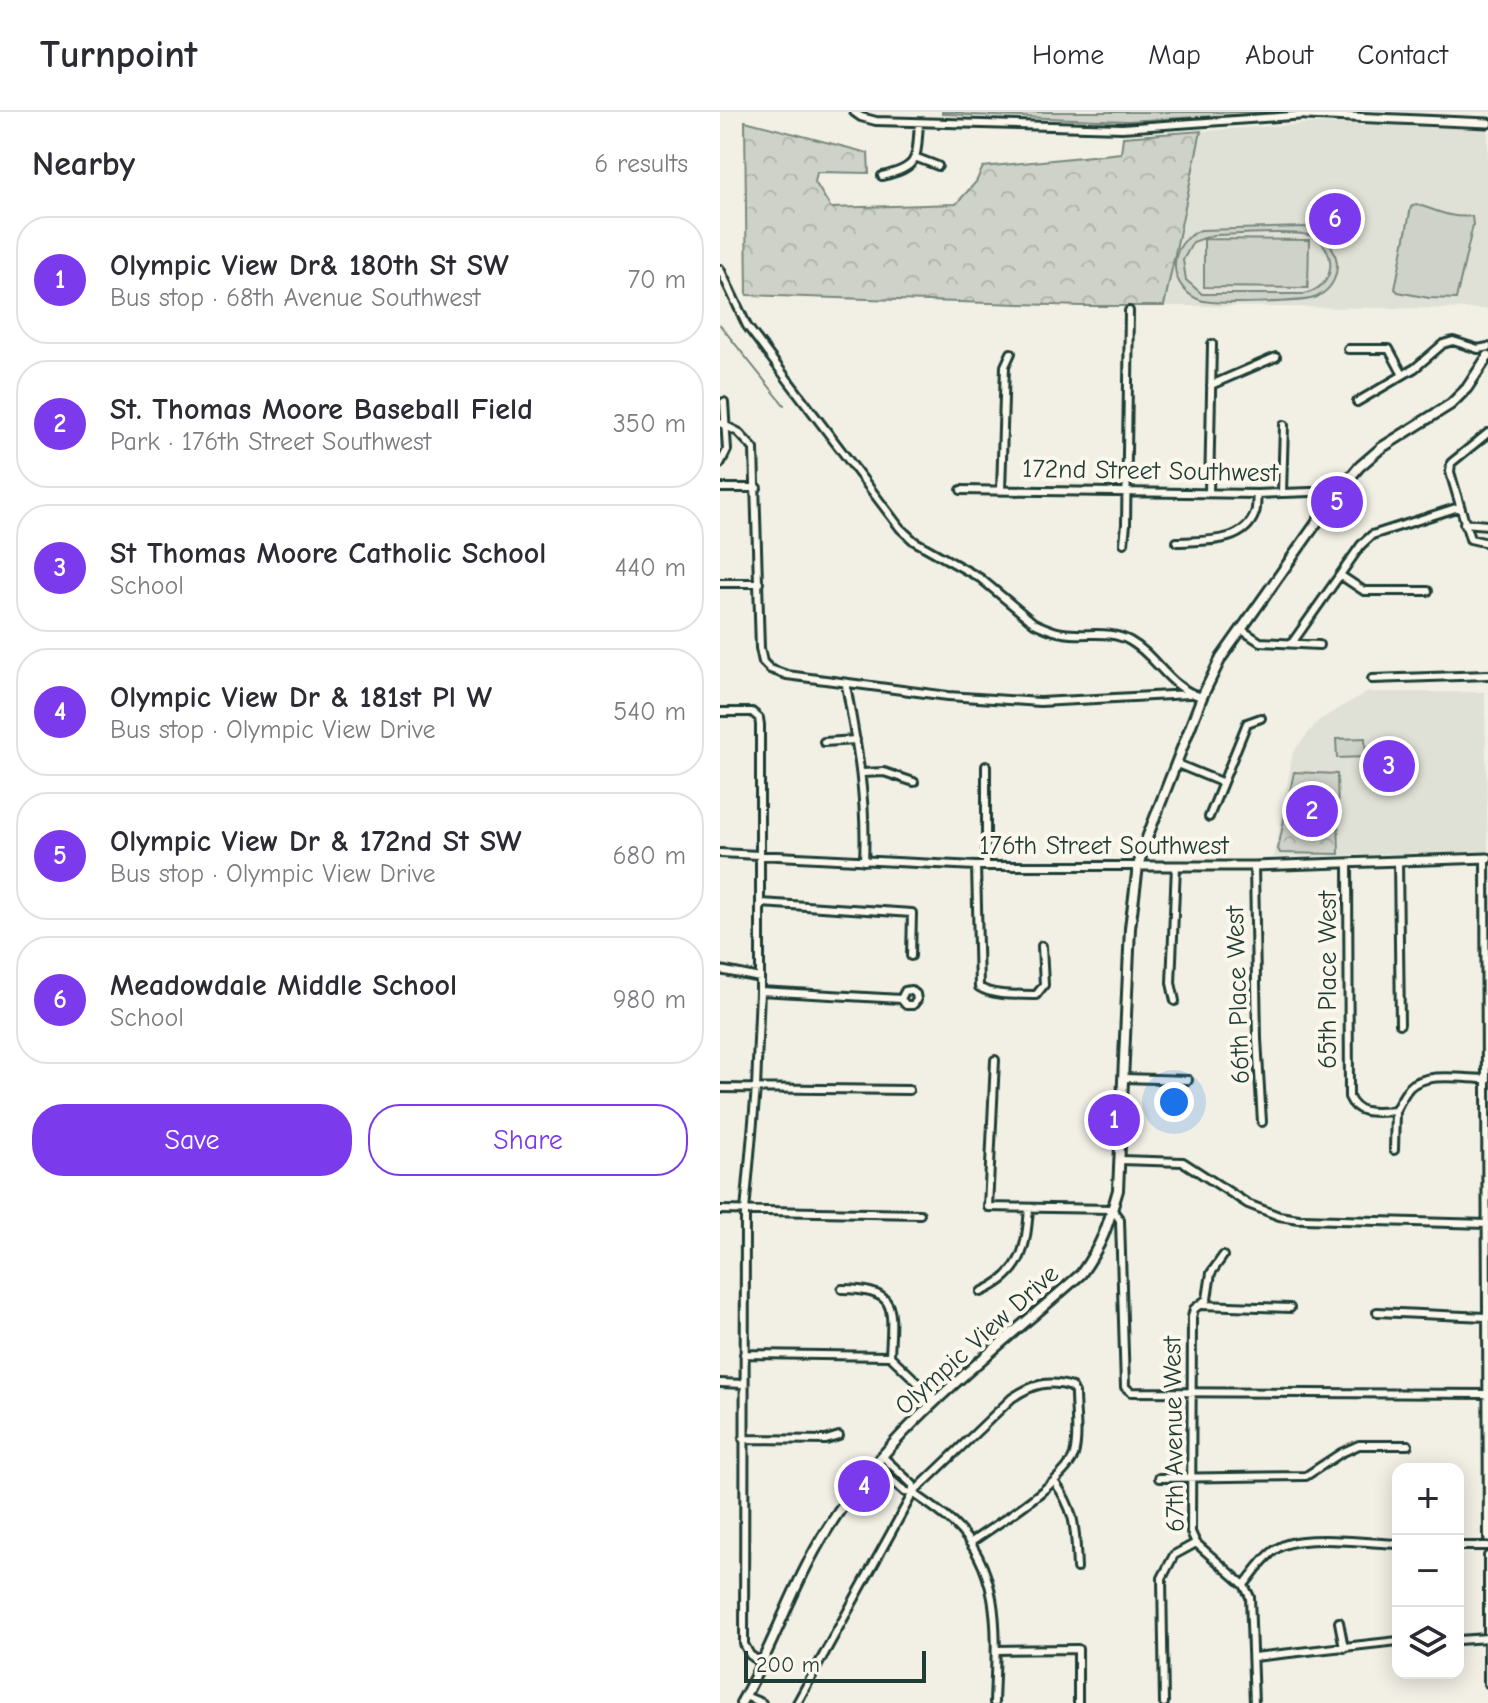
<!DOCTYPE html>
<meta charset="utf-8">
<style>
:root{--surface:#fff;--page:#f7f7f7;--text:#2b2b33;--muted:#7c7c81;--line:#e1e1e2;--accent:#7c3aed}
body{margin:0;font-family:"Comic Neue",sans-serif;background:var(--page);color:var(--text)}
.controls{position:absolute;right:24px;bottom:24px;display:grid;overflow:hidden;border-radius:16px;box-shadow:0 4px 20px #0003}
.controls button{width:72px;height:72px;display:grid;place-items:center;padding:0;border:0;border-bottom:2px solid var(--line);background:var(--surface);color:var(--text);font:40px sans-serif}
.scale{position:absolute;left:24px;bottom:20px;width:182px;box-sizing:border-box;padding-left:8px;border:4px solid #1f3d34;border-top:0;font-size:22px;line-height:28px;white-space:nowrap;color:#1f3d34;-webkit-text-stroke:6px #fbf7ec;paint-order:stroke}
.you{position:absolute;left:454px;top:990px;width:28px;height:28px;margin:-20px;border:6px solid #fff;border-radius:50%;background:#1a73e8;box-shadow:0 0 0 12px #1a73e833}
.badge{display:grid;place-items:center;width:52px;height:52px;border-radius:50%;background:var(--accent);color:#fff;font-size:26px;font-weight:700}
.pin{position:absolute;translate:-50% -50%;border:4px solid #fff;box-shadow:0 2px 8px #0006}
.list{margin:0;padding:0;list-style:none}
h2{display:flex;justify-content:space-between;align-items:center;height:104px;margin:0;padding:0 32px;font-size:34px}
h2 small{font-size:26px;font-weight:400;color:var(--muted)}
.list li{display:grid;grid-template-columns:52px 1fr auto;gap:24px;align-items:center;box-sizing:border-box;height:128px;margin:0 16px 16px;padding:0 16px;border:2px solid var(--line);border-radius:32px}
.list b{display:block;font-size:30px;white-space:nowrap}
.list p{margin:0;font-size:26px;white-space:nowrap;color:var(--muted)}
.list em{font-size:26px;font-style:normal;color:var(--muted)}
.actions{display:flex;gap:16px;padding:24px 32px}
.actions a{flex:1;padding:18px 0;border:2px solid var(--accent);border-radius:32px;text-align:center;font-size:28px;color:var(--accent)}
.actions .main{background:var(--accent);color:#fff}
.icon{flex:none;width:44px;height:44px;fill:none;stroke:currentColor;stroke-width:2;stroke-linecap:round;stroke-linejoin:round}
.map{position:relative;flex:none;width:768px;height:1591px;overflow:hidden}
header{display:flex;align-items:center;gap:48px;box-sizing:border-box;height:112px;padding:0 40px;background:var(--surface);border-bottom:2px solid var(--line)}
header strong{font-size:38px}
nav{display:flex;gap:44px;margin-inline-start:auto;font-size:28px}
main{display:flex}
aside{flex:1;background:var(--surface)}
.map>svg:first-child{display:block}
.built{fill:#e0e1d6}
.forest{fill:url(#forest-crowns);stroke:#77887e;stroke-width:2}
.garden{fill:#cfd2c8;stroke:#77887e;stroke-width:2;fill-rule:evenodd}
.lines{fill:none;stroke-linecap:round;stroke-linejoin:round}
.stream{stroke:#6e7f75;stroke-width:2}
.minor-casing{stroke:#1f3d34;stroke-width:12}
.tertiary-casing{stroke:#1f3d34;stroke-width:13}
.secondary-casing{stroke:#1f3d34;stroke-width:14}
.minor{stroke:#fbf7ec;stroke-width:6}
.tertiary{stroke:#fbf7ec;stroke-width:7}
.secondary{stroke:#fbf7ec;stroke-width:8}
.labels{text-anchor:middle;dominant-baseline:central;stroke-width:8;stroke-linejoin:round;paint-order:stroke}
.street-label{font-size:26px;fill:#1f3d34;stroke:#fbf7ec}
</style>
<header>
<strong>Turnpoint</strong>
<nav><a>Home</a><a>Map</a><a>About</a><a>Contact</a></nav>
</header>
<main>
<aside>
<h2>Nearby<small>6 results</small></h2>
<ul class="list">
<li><span class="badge">1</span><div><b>Olympic View Dr&amp; 180th St SW</b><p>Bus stop · 68th Avenue Southwest</p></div><em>70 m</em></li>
<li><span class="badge">2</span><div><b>St. Thomas Moore Baseball Field</b><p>Park · 176th Street Southwest</p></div><em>350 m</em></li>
<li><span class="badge">3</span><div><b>St Thomas Moore Catholic School</b><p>School</p></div><em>440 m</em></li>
<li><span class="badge">4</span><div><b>Olympic View Dr &amp; 181st Pl W</b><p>Bus stop · Olympic View Drive</p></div><em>540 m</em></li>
<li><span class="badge">5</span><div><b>Olympic View Dr &amp; 172nd St SW</b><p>Bus stop · Olympic View Drive</p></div><em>680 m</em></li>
<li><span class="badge">6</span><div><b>Meadowdale Middle School</b><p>School</p></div><em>980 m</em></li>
</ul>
<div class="actions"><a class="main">Save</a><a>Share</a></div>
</aside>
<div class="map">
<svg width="768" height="1591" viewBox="0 0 768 1591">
<defs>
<pattern id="forest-crowns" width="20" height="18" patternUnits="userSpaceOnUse" patternTransform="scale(2)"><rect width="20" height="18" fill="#cfd2c8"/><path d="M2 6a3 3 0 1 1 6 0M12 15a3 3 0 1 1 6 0" fill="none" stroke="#b1b5ac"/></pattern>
</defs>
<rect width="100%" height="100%" fill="#f2f0e5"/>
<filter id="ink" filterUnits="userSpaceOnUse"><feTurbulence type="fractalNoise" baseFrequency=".0125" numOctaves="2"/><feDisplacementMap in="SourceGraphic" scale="16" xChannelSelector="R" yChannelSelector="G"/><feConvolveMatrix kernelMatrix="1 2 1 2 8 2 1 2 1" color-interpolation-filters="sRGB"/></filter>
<g filter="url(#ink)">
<!-- built -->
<path class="built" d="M 598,11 L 768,17 L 768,197 L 444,194 L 481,19 Z
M 647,580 L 765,580 L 768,740 L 554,745 L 573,640 L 599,608 Z"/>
<!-- forest -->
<path class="forest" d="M 25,9 L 148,41 L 149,61 L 97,60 L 95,70 L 111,96 L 236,92 L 256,70 L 263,55 L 401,41 L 403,25 L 481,19 L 444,194 L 361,194 L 27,183 Z
M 574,660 L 617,662 L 619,742 L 560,741 L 558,737 Z"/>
<!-- garden -->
<path class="garden" d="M 222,0 L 569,0 L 407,9 L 222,2 Z
M 696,92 C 715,98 732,107 752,104 L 753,113 L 736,187 L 709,186 L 678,180 L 675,177 L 691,95 Z
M 586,115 C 619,124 630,168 597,185 C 585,191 493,193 480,188 C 466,183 456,170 455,156 C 454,138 465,124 481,118 ZM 493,123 C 518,123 565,118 588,123 C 603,126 612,142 610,157 C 608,170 598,178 585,182 L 482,182 L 466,168 L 463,148 L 473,130 Z
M 484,127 L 589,128 L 588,176 L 484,175 Z
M 645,626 L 646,645 L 617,646 L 616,627 Z"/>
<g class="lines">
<!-- stream -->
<path class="stream" d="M 0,213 L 64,293"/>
<!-- minor casing -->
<g class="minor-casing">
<path id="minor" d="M 134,0 L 141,5 L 156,9 L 402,16 L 586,3 L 586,1
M 197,46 L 218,54
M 162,64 C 200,55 196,47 199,11
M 0,157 L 27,214 L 180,416 L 194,429 L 260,466 L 314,511 C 323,515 333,520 343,521 C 365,525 389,517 410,529 C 437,544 448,576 482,585
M 628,237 L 669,237 L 683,263
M 491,273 L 556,245
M 637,290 L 695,256 L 723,232 L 733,229 L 758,237 L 768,235
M 0,311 L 18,320 L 34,337 L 40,536 L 43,550 L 50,557 L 67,563 L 228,584 L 320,590 L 469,582
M 768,321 L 731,351 L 730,360 L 750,427 L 768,431
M 0,352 L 7,338 L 4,290
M 0,376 L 37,376
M 241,378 L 537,382 L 619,379
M 281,378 L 285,254 L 291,241
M 489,381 L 492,232
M 562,381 L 564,313
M 744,411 L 768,413
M 457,430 C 482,428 524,433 535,401 C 537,396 536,388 537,382
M 404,431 L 406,412 L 409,199
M 620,463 L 644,479 L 708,479
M 0,471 L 39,471
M 522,518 L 540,530 L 599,533
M 572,531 L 641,433 L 652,423 L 739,395
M 652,567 L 768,563
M 126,573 C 137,633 147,687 144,749
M 0,600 L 32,600 L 39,606 L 40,613 L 40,879 L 36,976 L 25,1099 L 24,1532 L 30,1543 L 40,1550
M 104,630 L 136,628
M 457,652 L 501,670
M 142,661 L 164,660 L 194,670
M 489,705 L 527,611 L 541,606
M 0,741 L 256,754 L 418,754
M 765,746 L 768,1426
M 678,749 L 680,912
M 628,751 L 629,985 C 637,1004 656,1000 675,999 C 679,992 683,983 689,976 C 705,959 745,967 767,967
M 256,754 L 259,875 C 275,885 298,882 316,883 L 324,873 L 322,834
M 266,754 L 266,654
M 534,754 L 537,927 L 542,1010
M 41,791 L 192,801 L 191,844
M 0,858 L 40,866
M 40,879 L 181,887 L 186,893 L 193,893 L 197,888 L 196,882 L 191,878 L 185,879 L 181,887
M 455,889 L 451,871 L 456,754
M 275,948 L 268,1095 L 392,1097 L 400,1108 L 405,1275 L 411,1280 L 768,1282
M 404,966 L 468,968
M 0,976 L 189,978
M 674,1038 L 675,999
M 400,1048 L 463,1050 L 528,1092 L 559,1104 L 579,1107
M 0,1098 L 200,1102
M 583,1107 L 768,1112
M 122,1177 C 179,1178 172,1195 170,1244 L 215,1287
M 261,1180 C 302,1162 306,1137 309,1096
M 481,1193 L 570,1196
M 657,1200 L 766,1205
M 24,1242 L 170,1244
M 0,1271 L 24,1272
M 23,1327 L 106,1328 L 119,1324
M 162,1344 L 193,1373 L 193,1381
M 155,1353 L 185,1380 L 193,1381 C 206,1390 221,1400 233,1411 C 284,1459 276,1527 274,1591
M 439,1366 L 586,1364 L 621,1341 L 639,1333 L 688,1333
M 334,1369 C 357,1401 355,1419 357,1456
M 476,1431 L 524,1473 L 530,1485 L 534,1591
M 738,1434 L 768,1434
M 768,1444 L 768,1571
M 524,1473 C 535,1459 548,1439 564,1433 C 590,1423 649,1431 678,1432
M 619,1510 L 624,1536
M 738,1528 L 768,1526
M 276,1538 L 358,1537 L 358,1591
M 534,1545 L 678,1529
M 25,1584 L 42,1591
M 77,1591 L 193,1381 L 292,1286 C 311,1273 329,1267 352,1275 L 355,1281 C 355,1300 359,1325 354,1343 C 347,1368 274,1414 250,1431
M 444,1591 L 442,1466 L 454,1443 L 476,1431 L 471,1420 L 472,1205 L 474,1197 L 487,1187 L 491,1161 L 503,1144"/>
</g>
<!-- tertiary casing -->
<g class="tertiary-casing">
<path id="tertiary" d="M 586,3 L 768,11
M 418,754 L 534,754 L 768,746"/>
</g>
<!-- secondary casing -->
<g class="secondary-casing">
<path id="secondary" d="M 21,1591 C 53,1535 73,1471 108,1416 C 174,1311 270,1243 361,1162 C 384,1129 387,1115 398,1078 L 410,816 L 418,754 L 425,731 L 482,585 L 501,546 L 619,379 L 639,355 L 661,336 L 731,292 L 747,276 L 768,244"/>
</g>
<!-- minor -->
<use href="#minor" class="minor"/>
<!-- tertiary -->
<use href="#tertiary" class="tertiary"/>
<!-- secondary -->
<use href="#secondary" class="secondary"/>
</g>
</g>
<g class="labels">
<!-- street labels -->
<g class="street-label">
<text transform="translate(430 359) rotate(1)">172nd Street Southwest</text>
<text x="384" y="734">176th Street Southwest</text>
<text transform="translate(608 868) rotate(-90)">65th Place West</text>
<text transform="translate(518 883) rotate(-92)">66th Place West</text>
<text transform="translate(257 1228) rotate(-42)">Olympic View Drive</text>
<text transform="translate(454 1322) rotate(-91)">67th Avenue West</text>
</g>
</g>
</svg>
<div class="controls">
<button>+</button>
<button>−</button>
<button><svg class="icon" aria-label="layers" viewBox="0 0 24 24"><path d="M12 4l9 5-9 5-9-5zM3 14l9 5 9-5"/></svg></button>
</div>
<div class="scale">200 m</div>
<div class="you"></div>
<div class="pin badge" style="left:394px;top:1008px">1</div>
<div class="pin badge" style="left:592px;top:699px">2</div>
<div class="pin badge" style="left:669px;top:654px">3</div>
<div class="pin badge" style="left:144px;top:1374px">4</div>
<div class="pin badge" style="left:617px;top:390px">5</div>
<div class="pin badge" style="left:615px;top:107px">6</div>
</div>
</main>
